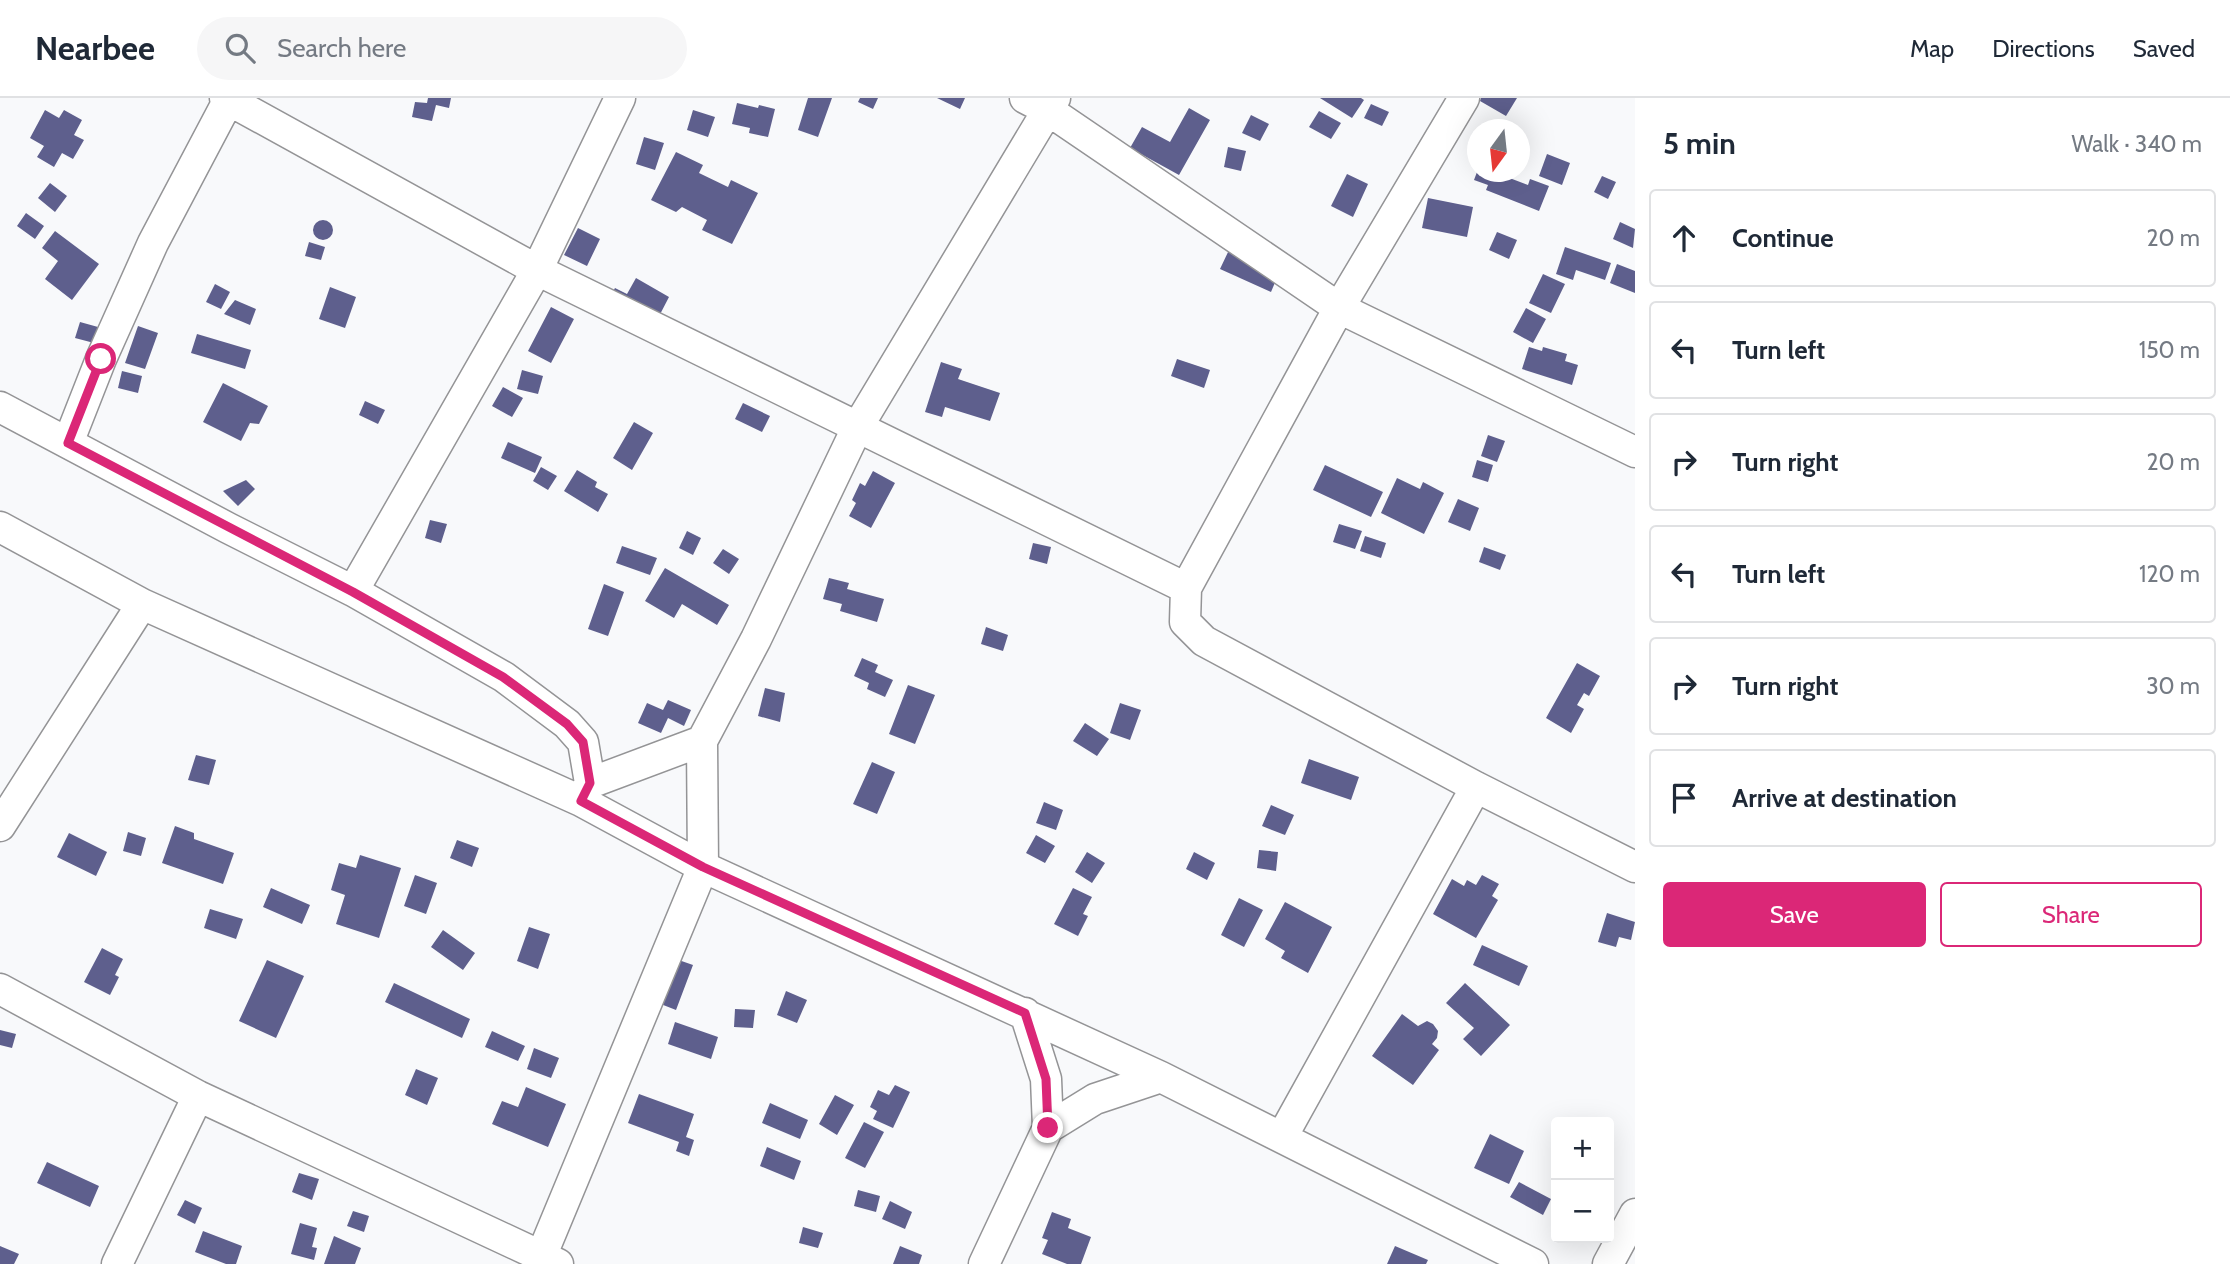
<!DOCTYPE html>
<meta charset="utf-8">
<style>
:root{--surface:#fff;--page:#f6f6f7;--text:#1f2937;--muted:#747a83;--line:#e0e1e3;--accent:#db2777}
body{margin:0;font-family:Cabin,sans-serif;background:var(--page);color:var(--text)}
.controls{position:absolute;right:21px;bottom:21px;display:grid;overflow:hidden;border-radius:7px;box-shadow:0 7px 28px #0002}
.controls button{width:63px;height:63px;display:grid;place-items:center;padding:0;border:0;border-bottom:2px solid var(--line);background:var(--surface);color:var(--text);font:35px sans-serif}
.compass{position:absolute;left:1467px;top:21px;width:63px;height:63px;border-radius:50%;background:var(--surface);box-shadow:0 7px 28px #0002;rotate:195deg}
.stop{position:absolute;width:21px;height:21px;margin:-16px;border:5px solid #db2777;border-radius:50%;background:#fff}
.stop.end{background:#db2777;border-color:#fff;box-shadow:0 2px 7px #0008}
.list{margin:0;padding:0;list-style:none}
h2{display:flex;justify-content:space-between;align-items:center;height:91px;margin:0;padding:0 28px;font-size:30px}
h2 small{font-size:23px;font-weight:400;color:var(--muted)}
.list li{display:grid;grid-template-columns:46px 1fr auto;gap:21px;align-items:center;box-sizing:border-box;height:98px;margin:0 14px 14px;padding:0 14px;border:2px solid var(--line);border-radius:7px}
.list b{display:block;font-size:26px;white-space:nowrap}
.list em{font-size:23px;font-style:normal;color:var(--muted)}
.actions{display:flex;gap:14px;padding:21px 28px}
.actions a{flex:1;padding:16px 0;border:2px solid var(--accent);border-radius:7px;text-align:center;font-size:24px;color:var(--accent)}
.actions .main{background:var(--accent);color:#fff}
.icon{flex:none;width:38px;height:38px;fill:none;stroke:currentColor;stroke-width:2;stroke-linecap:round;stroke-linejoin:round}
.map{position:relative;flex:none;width:1635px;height:1166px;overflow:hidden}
header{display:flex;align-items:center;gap:42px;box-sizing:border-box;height:98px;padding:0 35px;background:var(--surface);border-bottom:2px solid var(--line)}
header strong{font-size:33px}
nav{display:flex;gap:38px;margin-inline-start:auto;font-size:24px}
.search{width:490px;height:63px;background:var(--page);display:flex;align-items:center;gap:18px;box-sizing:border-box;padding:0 24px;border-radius:38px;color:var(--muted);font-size:26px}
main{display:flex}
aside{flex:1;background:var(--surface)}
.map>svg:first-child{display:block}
.building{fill:#5e5f8d}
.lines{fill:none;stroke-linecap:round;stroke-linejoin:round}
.minor-casing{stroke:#949496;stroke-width:33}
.minor{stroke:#fff;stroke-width:30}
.route{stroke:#db2777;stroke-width:9}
</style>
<header>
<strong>Nearbee</strong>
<div class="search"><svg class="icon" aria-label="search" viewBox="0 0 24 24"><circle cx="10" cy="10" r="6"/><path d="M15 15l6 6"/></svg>Search here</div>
<nav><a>Map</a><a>Directions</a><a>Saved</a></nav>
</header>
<main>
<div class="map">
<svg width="1635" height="1166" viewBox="0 0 1635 1166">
<rect width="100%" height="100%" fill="#f8f9fb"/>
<!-- building -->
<path class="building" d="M 428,0 L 451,0 L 449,10 L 436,7 L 432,23 L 412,19 L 415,4 L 427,5 Z
M 808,0 L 832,0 L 818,39 L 798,32 Z
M 860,0 L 878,0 L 873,11 L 858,4 Z
M 937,0 L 965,0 L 960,11 Z
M 1320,0 L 1361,0 L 1364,2 L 1352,20 Z
M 1481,0 L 1517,0 L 1506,18 L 1480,3 Z
M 737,5 L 758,10 L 759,7 L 775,11 L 768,39 L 749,35 L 750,30 L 732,26 Z
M 1371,6 L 1389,14 L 1382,28 L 1364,20 Z
M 1189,10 L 1210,22 L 1179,77 L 1130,50 L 1142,29 L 1170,44 Z
M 45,12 L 59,20 L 64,12 L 82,22 L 74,37 L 84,42 L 73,61 L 62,55 L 54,69 L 37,59 L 44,48 L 30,40 Z
M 693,12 L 715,19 L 708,39 L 687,32 Z
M 1319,13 L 1341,25 L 1331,41 L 1309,29 Z
M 1251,17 L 1269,26 L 1260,43 L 1242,35 Z
M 644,39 L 664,45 L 655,72 L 636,66 Z
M 1228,49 L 1246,53 L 1241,73 L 1224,69 Z
M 676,54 L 703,67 L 699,75 L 728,89 L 731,82 L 758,95 L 732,146 L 702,132 L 707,122 L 682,109 L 676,114 L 651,102 Z
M 1547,56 L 1570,65 L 1562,87 L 1539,78 Z
M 1477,74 L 1500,74 L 1499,76 L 1528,87 L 1530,81 L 1549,88 L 1539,113 L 1486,92 L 1488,87 L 1474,82 Z
M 1347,76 L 1368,86 L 1353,119 L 1331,108 Z
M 1602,78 L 1616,84 L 1608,101 L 1594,94 Z
M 50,85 L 67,98 L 55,114 L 38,100 Z
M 1428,100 L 1473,109 L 1467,139 L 1422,130 Z
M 26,115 L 44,128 L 35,141 L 17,128 Z
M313 132a10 10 0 1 1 20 0a10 10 0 1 1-20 0Z
M 1620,124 L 1635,131 L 1633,150 L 1613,141 Z
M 578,130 L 600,141 L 587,168 L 564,157 Z
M 55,133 L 99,166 L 72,202 L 45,181 L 58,163 L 42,150 Z
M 1497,134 L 1517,142 L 1509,161 L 1489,152 Z
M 309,144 L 325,149 L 321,162 L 305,158 Z
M 1565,149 L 1611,165 L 1605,182 L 1576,172 L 1573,182 L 1556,176 Z
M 1229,152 L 1279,175 L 1271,194 L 1220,171 Z
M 1617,166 L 1635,173 L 1635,195 L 1610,185 Z
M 1543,176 L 1565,186 L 1551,215 L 1529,205 Z
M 636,180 L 669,199 L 655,226 L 609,200 L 615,190 L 627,196 Z
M 215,186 L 230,194 L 221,211 L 206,204 Z
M 330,189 L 356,199 L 345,230 L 319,221 Z
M 235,202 L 256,211 L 250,227 L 224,216 Z
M 551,209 L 574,221 L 551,265 L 528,253 Z
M 1526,210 L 1546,221 L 1533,245 L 1513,234 Z
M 80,224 L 98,229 L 94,245 L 75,240 Z
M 138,228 L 158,235 L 145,271 L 125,265 Z
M 197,236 L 251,252 L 245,271 L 191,255 Z
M 1529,249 L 1542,253 L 1543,249 L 1567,256 L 1565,263 L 1578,267 L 1572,287 L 1522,271 Z
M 1177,261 L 1210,272 L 1204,290 L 1171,278 Z
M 941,264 L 962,271 L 958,281 L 1000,295 L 990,323 L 945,309 L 942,319 L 925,314 Z
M 522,272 L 543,278 L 538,296 L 517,291 Z
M 122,273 L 142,278 L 138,295 L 118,290 Z
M 223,285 L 268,308 L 259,326 L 250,325 L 241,343 L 203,324 Z
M 503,289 L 523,300 L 512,319 L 492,308 Z
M 365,303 L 385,312 L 378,326 L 359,317 Z
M 743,305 L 770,318 L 762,334 L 735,321 Z
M 634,324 L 653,335 L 632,372 L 613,360 Z
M 1488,337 L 1505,343 L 1497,364 L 1481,358 Z
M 508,344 L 542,359 L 535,375 L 501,360 Z
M 1477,362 L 1493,367 L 1488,384 L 1472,379 Z
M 1325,367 L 1383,394 L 1371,419 L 1313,392 Z
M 541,369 L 557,378 L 548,392 L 533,383 Z
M 577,372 L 597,384 L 595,389 L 608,396 L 598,414 L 564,393 Z
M 873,373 L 895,385 L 871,430 L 849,418 L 856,405 L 852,402 L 860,385 L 865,388 Z
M 1397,380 L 1420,391 L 1423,384 L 1444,395 L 1424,436 L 1381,415 Z
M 246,382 L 255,391 L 238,408 L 223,393 Z
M 1458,401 L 1479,410 L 1470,433 L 1448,424 Z
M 430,422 L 447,426 L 441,445 L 425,440 Z
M 1339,426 L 1362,433 L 1355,451 L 1333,444 Z
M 687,433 L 701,440 L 693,457 L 679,450 Z
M 1365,438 L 1386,445 L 1381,460 L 1360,453 Z
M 1033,445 L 1051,449 L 1047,466 L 1029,461 Z
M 622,448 L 657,460 L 650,477 L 616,465 Z
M 1484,449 L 1506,457 L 1500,472 L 1479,464 Z
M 723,451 L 739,461 L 729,476 L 713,465 Z
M 665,470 L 729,507 L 717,527 L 682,506 L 674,520 L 645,503 Z
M 829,480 L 849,485 L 847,491 L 884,501 L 877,524 L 840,513 L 842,506 L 823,501 Z
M 604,486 L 624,494 L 608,538 L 588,531 Z
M 986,529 L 1008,537 L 1003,553 L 981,546 Z
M 862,560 L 878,567 L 875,574 L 893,582 L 885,599 L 867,591 L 869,585 L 854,578 Z
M 1577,565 L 1600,578 L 1589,598 L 1584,595 L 1577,607 L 1584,611 L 1571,635 L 1546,620 Z
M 908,587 L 935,597 L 915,646 L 889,636 Z
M 765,590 L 785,595 L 780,624 L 758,618 Z
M 668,602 L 691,612 L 684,628 L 668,620 L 661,635 L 638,625 L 647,605 L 663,612 Z
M 1120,605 L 1141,612 L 1130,642 L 1110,635 Z
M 1085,625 L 1109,641 L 1097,658 L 1073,643 Z
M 196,657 L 216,662 L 209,687 L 188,682 Z
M 1309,661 L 1359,679 L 1351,702 L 1301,685 Z
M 872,664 L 895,674 L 877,716 L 853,706 Z
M 1044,704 L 1063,712 L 1056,732 L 1036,725 Z
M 1271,707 L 1294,717 L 1285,737 L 1262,728 Z
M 175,728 L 194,735 L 194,741 L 234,755 L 223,786 L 162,765 Z
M 128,734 L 146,740 L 141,758 L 123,753 Z
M 69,735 L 107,754 L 96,778 L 57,759 Z
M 1036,737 L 1055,748 L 1045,765 L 1026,755 Z
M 457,742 L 479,750 L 472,769 L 450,760 Z
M 1259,752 L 1278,754 L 1276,773 L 1257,770 Z
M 1087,754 L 1105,765 L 1092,785 L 1075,774 Z
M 1194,754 L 1215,765 L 1207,782 L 1186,771 Z
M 360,757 L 401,770 L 379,840 L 336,826 L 345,797 L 331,792 L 339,765 L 356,770 Z
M 415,777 L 437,785 L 426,816 L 404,808 Z
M 1482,777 L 1499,786 L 1492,798 L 1498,802 L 1476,840 L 1433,816 L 1452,781 L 1464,788 L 1467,782 L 1476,787 Z
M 271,790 L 310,807 L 302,826 L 263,809 Z
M 1073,790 L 1092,799 L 1083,816 L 1088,818 L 1078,838 L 1054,826 Z
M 1239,800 L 1263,812 L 1244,849 L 1221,837 Z
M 1285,804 L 1332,829 L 1308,875 L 1281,860 L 1285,853 L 1265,841 Z
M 210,811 L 243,821 L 236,841 L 204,830 Z
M 1607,815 L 1635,824 L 1631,842 L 1619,839 L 1616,849 L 1598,844 Z
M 529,829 L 550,836 L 538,871 L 517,863 Z
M 443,832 L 475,855 L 463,872 L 431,849 Z
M 1482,847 L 1528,868 L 1519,888 L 1473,867 Z
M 102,850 L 123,861 L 115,877 L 119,879 L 110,897 L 84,884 Z
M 670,859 L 693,867 L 676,912 L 653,903 Z
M 267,862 L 304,878 L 276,940 L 239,923 Z
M 394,885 L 470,921 L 462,940 L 385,904 Z
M 1465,885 L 1510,927 L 1481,958 L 1463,941 L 1474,930 L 1446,905 Z
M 786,893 L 807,902 L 797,925 L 777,917 Z
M 735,911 L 755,912 L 753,930 L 734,929 Z
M 1402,916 L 1418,928 L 1427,923 L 1433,926 L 1438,933 L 1437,940 L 1432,946 L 1439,952 L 1413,987 L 1372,958 Z
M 675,924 L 718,939 L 711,961 L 668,946 Z
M 0,932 L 16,936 L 12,950 L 0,947 Z
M 492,933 L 525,948 L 518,963 L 485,949 Z
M 534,950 L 559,960 L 551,980 L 527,971 Z
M 416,971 L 438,980 L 427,1007 L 405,997 Z
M 895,987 L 910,994 L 893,1030 L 873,1021 L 877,1013 L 870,1009 L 878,992 L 889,997 Z
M 526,989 L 566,1006 L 548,1049 L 492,1026 L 502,1003 L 518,1009 Z
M 639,996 L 694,1016 L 686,1039 L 694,1042 L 689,1058 L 676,1053 L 679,1044 L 628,1025 Z
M 835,997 L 854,1007 L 837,1037 L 819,1026 Z
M 770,1005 L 808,1022 L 800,1041 L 762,1025 Z
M 864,1024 L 884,1034 L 865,1070 L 845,1060 Z
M 1490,1036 L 1524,1053 L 1509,1086 L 1474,1070 Z
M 767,1049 L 801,1063 L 794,1082 L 760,1068 Z
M 47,1064 L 99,1088 L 90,1109 L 37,1085 Z
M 299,1075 L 319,1081 L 312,1102 L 292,1094 Z
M 1519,1084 L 1551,1101 L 1543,1117 L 1510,1099 Z
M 858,1092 L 880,1098 L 876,1114 L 854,1108 Z
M 185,1102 L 202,1110 L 195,1126 L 177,1117 Z
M 890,1103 L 912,1114 L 905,1131 L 882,1121 Z
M 353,1113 L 369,1118 L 364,1134 L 347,1128 Z
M 1052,1114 L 1071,1121 L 1068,1130 L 1091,1139 L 1081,1166 L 1067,1166 L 1042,1156 L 1048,1142 L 1042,1140 Z
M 300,1125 L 317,1130 L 312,1149 L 317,1150 L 314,1162 L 291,1156 Z
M 803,1129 L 823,1135 L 818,1150 L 799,1145 Z
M 203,1133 L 242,1148 L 236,1166 L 226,1166 L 195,1154 Z
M 334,1138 L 361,1150 L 355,1166 L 324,1166 Z
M 0,1148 L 19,1156 L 14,1166 L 0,1166 Z
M 900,1148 L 922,1157 L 919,1166 L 893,1166 Z
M 1395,1148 L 1428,1162 L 1426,1166 L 1387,1166 Z"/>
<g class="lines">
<!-- minor casing -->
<g class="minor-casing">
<path id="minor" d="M 225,0 L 537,172 L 1186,490
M 1025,0 L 1048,12 L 1339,210 L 1635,354
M 1464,0 L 1339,210 L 1186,490 L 1185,524 L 1204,543 L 1476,689 L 1635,769
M 0,309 L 228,430 L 353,493 L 504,579 L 567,626 L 583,644 L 590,685
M 68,345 L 101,261 L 153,145 L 228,3
M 0,429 L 142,506 L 581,703 L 703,769 L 1161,979 L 1533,1166
M 353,493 L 537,172 L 620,0
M 581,703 L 590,685 L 702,643
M 0,728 L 142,506
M 0,891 L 198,998 L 558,1166
M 1048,1030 L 1095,1001 L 1161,979
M 1282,1039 L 1476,689
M 117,1166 L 198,998
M 538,1166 L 703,769 L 702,643 L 756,541 L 857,330 L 1055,0
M 984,1166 L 1048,1030 L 1046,981 L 1025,915
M 1608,1166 L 1635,1116"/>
</g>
<!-- minor -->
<use href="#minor" class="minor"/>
</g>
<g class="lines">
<!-- route -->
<path class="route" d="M 101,261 L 68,345 L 353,494 L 503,579 L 567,626 L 583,644 L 590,685 L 581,703 L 703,769 L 1025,915 L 1046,981 L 1048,1030"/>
</g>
</svg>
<div class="controls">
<button>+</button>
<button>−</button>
</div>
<svg class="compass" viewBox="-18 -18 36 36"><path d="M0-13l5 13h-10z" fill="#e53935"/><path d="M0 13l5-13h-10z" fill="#747a83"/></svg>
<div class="stop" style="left:101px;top:261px"></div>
<div class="stop end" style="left:1048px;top:1030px"></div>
</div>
<aside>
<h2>5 min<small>Walk · 340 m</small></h2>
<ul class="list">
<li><svg class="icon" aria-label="ahead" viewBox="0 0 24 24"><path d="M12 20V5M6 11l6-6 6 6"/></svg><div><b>Continue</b></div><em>20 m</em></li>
<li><svg class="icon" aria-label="left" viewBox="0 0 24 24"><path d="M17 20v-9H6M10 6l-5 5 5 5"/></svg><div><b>Turn left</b></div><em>150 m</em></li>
<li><svg class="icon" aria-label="right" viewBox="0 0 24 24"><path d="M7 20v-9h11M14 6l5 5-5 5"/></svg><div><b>Turn right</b></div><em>20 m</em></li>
<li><svg class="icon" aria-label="left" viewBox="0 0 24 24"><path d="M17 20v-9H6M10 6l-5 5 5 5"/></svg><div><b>Turn left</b></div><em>120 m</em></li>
<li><svg class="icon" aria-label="right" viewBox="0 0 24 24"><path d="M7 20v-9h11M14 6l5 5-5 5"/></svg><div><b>Turn right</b></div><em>30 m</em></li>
<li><svg class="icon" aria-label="arrive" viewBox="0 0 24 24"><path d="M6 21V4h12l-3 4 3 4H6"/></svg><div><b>Arrive at destination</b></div></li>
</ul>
<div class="actions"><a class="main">Save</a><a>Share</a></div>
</aside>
</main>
